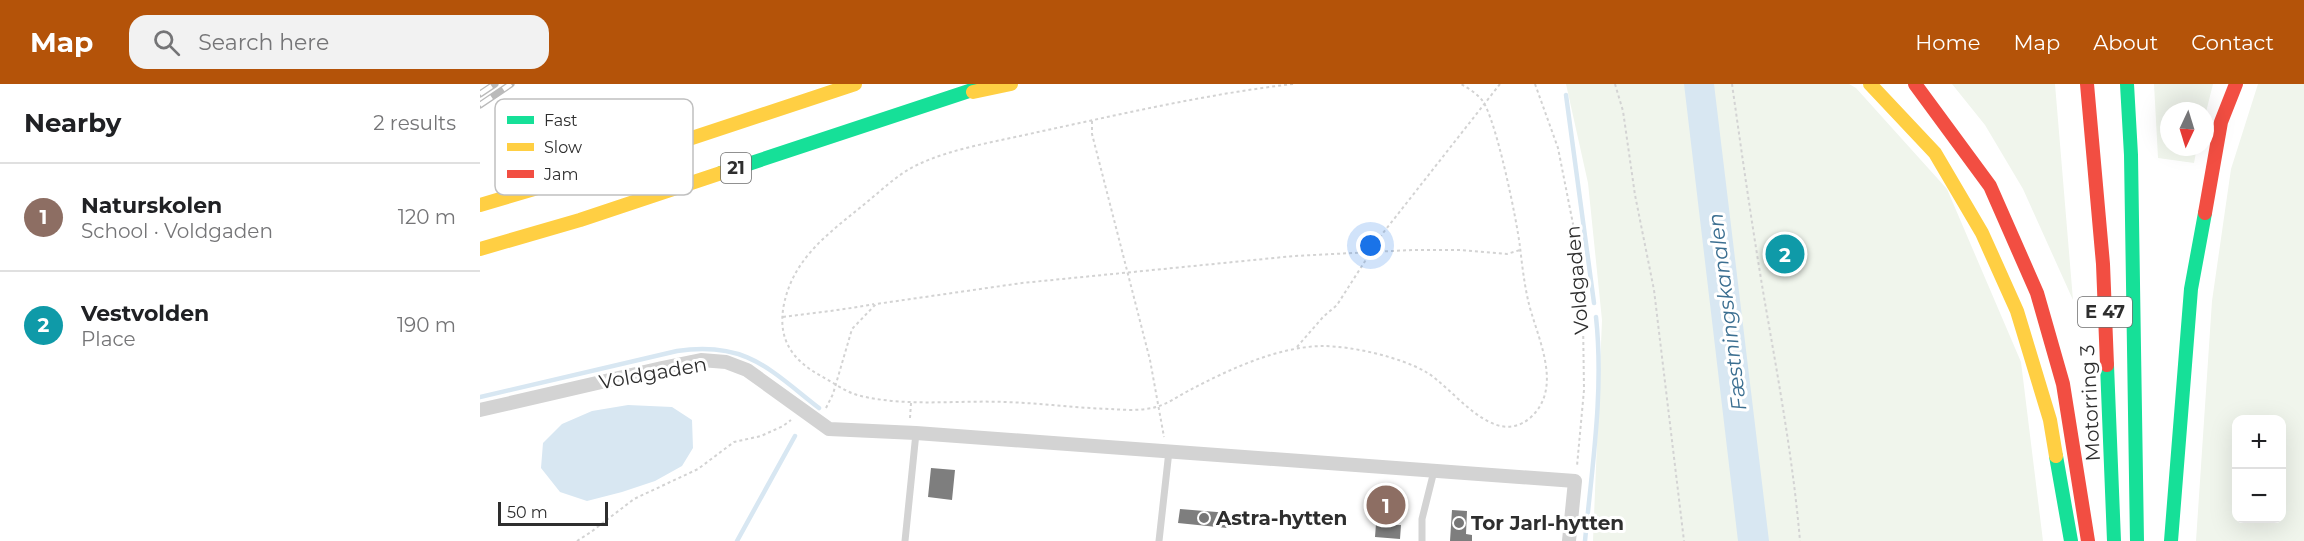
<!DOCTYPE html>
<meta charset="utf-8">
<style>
:root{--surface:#fff;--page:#f2f2f2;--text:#202124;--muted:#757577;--line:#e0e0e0;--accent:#b45309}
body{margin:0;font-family:Montserrat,sans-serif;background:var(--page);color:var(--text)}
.controls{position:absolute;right:18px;bottom:18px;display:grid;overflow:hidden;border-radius:12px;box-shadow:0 6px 24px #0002}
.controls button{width:54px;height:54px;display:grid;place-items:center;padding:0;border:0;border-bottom:2px solid var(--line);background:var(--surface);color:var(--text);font:30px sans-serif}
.compass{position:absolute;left:1680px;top:18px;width:54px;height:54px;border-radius:50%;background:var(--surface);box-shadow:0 6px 24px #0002;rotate:184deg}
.scale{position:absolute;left:18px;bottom:15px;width:110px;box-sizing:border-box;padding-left:6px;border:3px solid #2e2e2e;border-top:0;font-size:16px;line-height:21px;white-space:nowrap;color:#2e2e2e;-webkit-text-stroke:4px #fff;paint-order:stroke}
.you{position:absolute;left:891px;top:162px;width:21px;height:21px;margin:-15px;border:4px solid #fff;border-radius:50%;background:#1a73e8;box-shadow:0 0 0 9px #1a73e833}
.badge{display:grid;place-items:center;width:39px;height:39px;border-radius:50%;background:var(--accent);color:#fff;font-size:20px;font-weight:700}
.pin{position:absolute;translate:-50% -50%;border:3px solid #fff;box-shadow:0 2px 6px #0006}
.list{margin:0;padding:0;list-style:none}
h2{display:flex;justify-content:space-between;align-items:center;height:78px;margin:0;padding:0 24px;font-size:26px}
h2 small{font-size:20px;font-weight:400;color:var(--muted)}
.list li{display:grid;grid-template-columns:39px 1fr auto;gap:18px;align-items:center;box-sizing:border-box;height:108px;padding:0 24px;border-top:2px solid var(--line)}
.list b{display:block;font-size:22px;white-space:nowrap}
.list p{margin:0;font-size:20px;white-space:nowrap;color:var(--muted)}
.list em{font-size:20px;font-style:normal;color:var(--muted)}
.icon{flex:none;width:33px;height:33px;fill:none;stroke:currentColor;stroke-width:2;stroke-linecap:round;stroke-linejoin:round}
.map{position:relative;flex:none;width:1824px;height:457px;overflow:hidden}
header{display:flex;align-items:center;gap:36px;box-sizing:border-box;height:84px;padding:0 30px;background:var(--accent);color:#fff}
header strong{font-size:28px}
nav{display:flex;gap:33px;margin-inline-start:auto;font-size:21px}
.search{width:420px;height:54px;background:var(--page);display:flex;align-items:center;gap:15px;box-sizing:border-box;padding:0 21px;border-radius:18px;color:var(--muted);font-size:22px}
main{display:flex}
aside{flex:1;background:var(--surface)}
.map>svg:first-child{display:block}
.green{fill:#f0f5ec;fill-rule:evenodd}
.water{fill:#d8e7f2}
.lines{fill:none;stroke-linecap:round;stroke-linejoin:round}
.stream{stroke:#d8e7f2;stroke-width:4.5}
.building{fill:#7e7e7e}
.path{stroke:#d3d3d3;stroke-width:2;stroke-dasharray:3 3;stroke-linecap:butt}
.lane{stroke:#d3d3d3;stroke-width:7}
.street{stroke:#d3d3d3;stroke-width:14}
.fast{stroke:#16e098;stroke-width:14}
.slow{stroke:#ffcf43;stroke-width:14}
.jam{stroke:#f24e42;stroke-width:14}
.rail-casing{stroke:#bababa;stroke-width:7}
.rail{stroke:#fff;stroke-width:4.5;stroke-dasharray:14;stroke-linecap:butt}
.poi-dot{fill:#777;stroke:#fff;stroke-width:2}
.labels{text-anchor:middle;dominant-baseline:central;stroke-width:6;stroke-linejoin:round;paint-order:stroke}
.shield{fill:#fff;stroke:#6d6d6d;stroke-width:1.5}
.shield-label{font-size:18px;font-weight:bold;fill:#2e2e2e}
.street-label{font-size:20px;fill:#2e2e2e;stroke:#fff}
.poi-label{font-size:20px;font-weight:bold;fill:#2e2e2e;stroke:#fff;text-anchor:start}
.water-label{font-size:21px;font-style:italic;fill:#3b6f91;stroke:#fff}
.key{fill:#fff;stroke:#c0c0c0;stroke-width:1.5}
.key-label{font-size:16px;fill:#2e2e2e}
</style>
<header>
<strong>Map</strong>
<div class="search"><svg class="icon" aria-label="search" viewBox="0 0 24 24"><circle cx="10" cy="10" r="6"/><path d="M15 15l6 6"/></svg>Search here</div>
<nav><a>Home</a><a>Map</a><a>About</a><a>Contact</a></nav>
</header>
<main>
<aside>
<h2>Nearby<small>2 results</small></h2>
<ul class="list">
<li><span class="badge" style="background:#8d6e63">1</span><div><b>Naturskolen</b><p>School · Voldgaden</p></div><em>120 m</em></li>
<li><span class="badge" style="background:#0f9aa8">2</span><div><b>Vestvolden</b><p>Place</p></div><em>190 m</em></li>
</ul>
</aside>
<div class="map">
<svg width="1824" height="457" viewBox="0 0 1824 457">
<rect width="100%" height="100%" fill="#fff"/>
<!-- green -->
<path class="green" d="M 1086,0 L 1369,0 L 1376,4 L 1467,105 L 1541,278 L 1563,457 L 1113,457 L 1122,236 L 1108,99 Z
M 1472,0 L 1575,0 L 1593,216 L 1543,105 L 1505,41 Z
M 1674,0 L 1733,0 L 1725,32 L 1725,27 L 1689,27 L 1689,63 L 1717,63 L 1714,79 L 1678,74 Z
M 1778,0 L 1824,0 L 1824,457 L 1716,457 L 1732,217 L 1751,85 ZM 1756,336 L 1802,336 L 1802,434 L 1756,434 Z"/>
<!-- water -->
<path class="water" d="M 1204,0 L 1234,0 L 1289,457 L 1258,457 Z
M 148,321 L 192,323 L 212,336 L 213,364 L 202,382 L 175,397 L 142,408 L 107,417 L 80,408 L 61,384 L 63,359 L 82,340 L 112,327 Z"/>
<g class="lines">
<!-- stream -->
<path class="stream" d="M 1086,11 L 1114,219
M 0,313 L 197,267 C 266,257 289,285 339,324
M 257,457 L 315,352
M 1105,457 C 1112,383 1124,307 1116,233"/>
</g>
<!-- building -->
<path class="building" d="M 451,384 L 475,386 L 472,416 L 448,413 Z
M 899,409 L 916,410 L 913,441 L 921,441 L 920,455 L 895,453 L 896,440 L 900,440 L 901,434 L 897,433 Z
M 700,425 L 749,429 L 747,444 L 698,439 Z
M 972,426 L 987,427 L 986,450 L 992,451 L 992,457 L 970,457 Z"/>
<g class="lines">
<!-- path -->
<path class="path" d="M 813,0 C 727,10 642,30 558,48 C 520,57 472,64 437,81 C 418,90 403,105 387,118 C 352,147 314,172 304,220 C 297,255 312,276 341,292 C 354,299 367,309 381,312 C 428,323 477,316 524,318 C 560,319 595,324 631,325 C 645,326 662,327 676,323 C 687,320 697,313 708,307 C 748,286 796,263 842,262 C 872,262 920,273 946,288 C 975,305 1013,365 1050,334 C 1085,303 1056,252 1048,216 C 1044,198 1042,180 1040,163 C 1037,137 1016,34 1002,16 C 996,9 988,4 981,0
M 1055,0 L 1078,64 L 1093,140 L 1103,234 L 1104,306 L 1097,382
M 1135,0 L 1143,27 L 1155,111 L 1174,206 L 1204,457
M 1252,0 C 1262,71 1272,142 1284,213 C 1298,294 1313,375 1320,457
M 612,37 L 612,50 L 670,276 L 684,353
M 303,233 C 333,229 363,226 394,220
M 817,263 L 843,233 L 857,221 L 903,149 L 1020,0
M 346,324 L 353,310 L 372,245 L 396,220 L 542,199 L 814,172 L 932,166 L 981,166 L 1027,170 L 1040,166
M 430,334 L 431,319
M 97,457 L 111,448 L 154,415 L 218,385 L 254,358 L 281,352 L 303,342 L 311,336"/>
<!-- lane -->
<path class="lane" d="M 425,457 L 436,349
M 679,457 L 689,367
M 942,457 L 942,435 L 954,387"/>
<!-- street -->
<path class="street" d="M 0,326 L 182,284 L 221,276 L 246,278 L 267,286 L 349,345 L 436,349 L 1095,397 L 1089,457"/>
<!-- fast -->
<path class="fast" d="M 1647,0 L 1651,71 L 1657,457
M 241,89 L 510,0
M 1627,281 L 1634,457
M 1576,372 L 1591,457
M 1691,457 L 1711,205 L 1725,129"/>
<!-- slow -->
<path class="slow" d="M 1390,0 L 1455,69 L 1502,149 L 1537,227 L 1570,336 L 1576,372
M 493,8 L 531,0
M 0,121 L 88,95 L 375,0
M 0,165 L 100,136 L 241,89"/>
<!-- jam -->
<path class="jam" d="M 1435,0 L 1510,102 L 1557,209 L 1583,300 L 1608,457
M 1607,0 L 1623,180 L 1627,281
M 1725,129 L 1741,38 L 1756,0"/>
<!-- rail casing -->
<g class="rail-casing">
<path id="rail" d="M 0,10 L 15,0
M 0,21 L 31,0"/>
</g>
<!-- rail -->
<use href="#rail" class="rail"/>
</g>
<!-- markers -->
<g class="poi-dot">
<circle cx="724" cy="434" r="6"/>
<circle cx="979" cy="439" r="6"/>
</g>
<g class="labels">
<!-- shield labels -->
<g class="shield">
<rect x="241" y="69" width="30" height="30" rx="4.5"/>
<rect x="1598" y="213" width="54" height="30" rx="4.5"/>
</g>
<g class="shield-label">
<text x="256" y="84">21</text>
<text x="1625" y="228">E 47</text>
</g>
<!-- street labels -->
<g class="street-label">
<text transform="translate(1097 196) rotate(-95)">Voldgaden</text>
<text transform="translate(173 289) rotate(-10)">Voldgaden</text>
<text transform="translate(1610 319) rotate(-93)">Motorring 3</text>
</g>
<!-- poi labels -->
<g class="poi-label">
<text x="736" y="434">Astra-hytten</text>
<text x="991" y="439">Tor Jarl-hytten</text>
</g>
<!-- water labels -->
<g class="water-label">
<text transform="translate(1247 228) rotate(-97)">Fæstningskanalen</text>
</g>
</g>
<!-- legend -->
<rect x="15" y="15" width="198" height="96" rx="9" class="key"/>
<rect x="27" y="32" width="27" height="8" fill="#16e098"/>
<rect x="27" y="59" width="27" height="8" fill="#ffcf43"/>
<rect x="27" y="86" width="27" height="8" fill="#f24e42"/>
<g class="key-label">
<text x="64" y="42">Fast</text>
<text x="64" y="69">Slow</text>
<text x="64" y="96">Jam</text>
</g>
</svg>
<div class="controls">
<button>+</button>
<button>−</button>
</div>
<svg class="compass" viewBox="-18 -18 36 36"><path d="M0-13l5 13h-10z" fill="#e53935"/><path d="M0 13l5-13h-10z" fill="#757577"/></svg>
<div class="scale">50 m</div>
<div class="you"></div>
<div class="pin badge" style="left:906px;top:421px;background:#8d6e63">1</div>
<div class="pin badge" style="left:1305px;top:170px;background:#0f9aa8">2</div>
</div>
</main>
